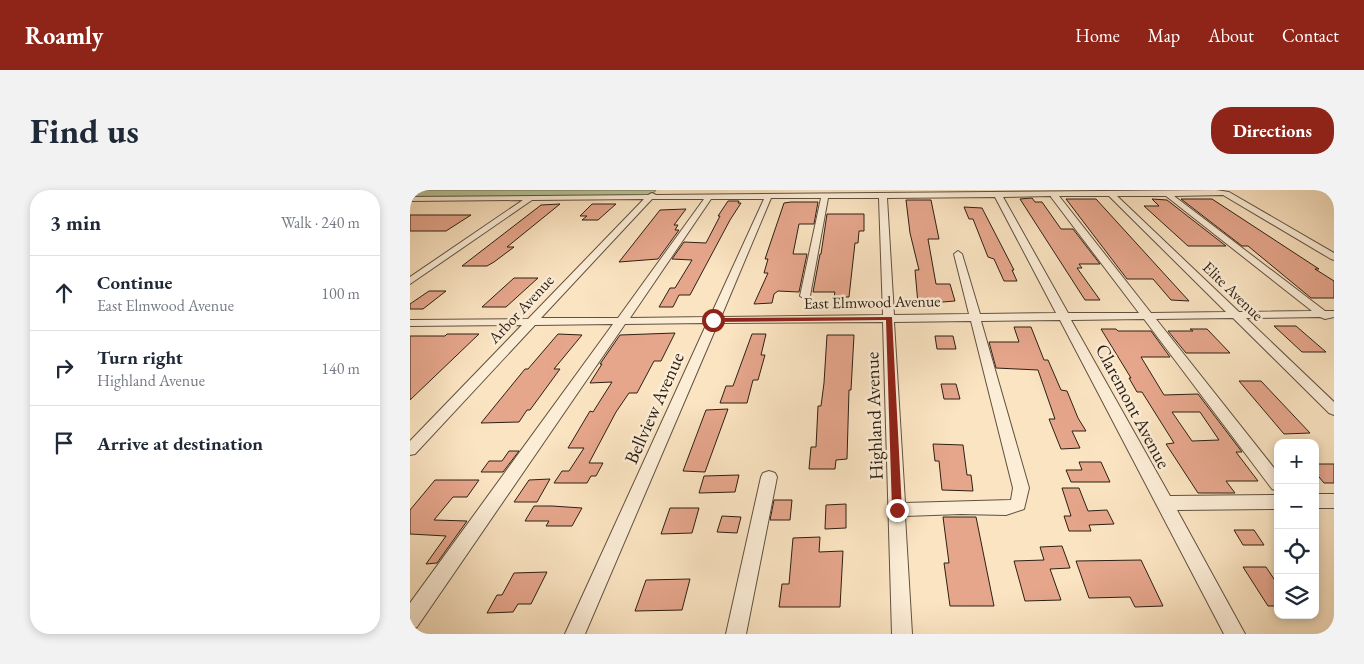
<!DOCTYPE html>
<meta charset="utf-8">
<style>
:root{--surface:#fff;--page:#f2f2f3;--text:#1f2937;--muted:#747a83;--line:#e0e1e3;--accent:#8f2418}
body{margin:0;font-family:"EB Garamond",serif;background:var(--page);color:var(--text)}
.controls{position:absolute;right:15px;bottom:15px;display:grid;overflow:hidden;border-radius:10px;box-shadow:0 2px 8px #0003}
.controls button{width:45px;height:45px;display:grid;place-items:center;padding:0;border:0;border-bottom:1px solid var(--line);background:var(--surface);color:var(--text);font:25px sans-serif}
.stop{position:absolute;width:15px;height:15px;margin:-11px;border:4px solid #8f2418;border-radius:50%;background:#fff}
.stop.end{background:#8f2418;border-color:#fff;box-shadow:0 1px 5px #0008}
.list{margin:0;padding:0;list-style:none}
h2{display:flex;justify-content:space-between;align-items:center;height:65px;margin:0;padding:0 20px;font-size:21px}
h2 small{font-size:16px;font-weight:400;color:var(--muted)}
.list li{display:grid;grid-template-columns:32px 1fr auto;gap:15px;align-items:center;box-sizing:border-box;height:75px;padding:0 20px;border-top:1px solid var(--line)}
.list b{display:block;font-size:19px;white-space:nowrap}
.list p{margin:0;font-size:16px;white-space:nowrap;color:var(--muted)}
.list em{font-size:16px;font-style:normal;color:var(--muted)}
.icon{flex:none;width:28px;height:28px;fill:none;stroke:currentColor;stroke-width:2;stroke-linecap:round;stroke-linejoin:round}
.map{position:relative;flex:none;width:924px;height:444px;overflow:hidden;border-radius:20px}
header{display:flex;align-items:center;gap:30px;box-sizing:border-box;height:70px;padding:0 25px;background:var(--accent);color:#fff}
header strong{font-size:24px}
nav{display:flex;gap:28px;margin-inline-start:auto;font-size:18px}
.intro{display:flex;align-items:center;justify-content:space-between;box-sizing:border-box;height:120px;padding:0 30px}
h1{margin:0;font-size:35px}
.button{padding:12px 22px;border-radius:20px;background:var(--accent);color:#fff;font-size:18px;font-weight:700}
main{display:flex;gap:30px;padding:0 30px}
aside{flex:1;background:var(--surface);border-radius:20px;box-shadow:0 2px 8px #0003}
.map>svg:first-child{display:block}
.green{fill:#b7c599;stroke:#727256}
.building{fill:#e6a68c;stroke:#2d2013;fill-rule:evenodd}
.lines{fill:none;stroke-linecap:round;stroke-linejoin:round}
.minor-casing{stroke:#60513f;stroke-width:2}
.minor{fill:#fcedd7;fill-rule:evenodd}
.route{fill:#8f2418}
.labels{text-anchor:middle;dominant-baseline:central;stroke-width:5;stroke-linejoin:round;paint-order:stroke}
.far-street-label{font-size:16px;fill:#2d2013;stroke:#fcedd7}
.street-label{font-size:19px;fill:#2d2013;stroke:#fcedd7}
</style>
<header>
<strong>Roamly</strong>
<nav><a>Home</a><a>Map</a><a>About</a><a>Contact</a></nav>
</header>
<div class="intro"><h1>Find us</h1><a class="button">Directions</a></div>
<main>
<aside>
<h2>3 min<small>Walk · 240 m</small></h2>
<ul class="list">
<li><svg class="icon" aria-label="ahead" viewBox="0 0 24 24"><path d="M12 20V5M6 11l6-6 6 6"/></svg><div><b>Continue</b><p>East Elmwood Avenue</p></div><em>100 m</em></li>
<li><svg class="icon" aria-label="right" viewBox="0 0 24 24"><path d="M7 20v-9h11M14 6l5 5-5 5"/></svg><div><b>Turn right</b><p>Highland Avenue</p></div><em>140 m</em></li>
<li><svg class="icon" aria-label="arrive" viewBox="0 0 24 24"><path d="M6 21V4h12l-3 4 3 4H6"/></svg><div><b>Arrive at destination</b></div></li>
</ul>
</aside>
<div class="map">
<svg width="924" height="444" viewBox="0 0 924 444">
<rect width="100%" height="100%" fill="#fbe4c2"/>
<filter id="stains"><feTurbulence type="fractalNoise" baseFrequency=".004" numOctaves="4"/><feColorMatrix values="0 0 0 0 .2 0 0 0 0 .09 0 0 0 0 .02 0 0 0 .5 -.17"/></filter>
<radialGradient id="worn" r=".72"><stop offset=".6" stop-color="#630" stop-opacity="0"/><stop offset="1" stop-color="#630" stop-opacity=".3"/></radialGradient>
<!-- green -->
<path class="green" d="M 0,0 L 246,0 L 239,8 L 0,9 Z"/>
<!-- building -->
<path class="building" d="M 622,8 L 625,12 L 632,12 L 651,39 L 663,39 L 690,74 L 669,74 L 672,78 L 667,78 L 690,110 L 675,110 L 610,9 Z
M 656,9 L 686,9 L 779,111 L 761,110 L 743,89 L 717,89 Z
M 742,9 L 757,10 L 816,56 L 778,56 L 734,16 L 749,16 Z
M 771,9 L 802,9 L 909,79 L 905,79 L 924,91 L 924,108 L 901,108 L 838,56 L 832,56 Z
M 496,10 L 521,10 L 529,49 L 518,49 L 526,94 L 540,94 L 545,111 L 508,114 L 505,80 L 509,80 L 500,43 Z
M 318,11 L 329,11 L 328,13 L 331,13 L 320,30 L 280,105 L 269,105 L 263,117 L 249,117 L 260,98 L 265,98 L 282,70 L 262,69 L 274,52 L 296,53 L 310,26 L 308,26 Z
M 381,12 L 408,12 L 404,34 L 389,34 L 383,64 L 397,64 L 389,102 L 368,101 L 364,104 L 362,113 L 344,114 L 358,83 L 354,83 L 358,69 L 355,69 L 374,13 Z
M 150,14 L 97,57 L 104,57 L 84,72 L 77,76 L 52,76 L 131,15 Z
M 182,14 L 206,14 L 188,30 L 172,30 L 177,26 L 170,26 Z
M 554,17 L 572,18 L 604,80 L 602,80 L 607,91 L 594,91 L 584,69 L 578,67 L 563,29 L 559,29 Z
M 276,19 L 264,35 L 268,35 L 265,40 L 269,40 L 248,69 L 209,72 L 250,20 Z
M 417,24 L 454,24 L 454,41 L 449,41 L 448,53 L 445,53 L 439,107 L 424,107 L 425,102 L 403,102 L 410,64 L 411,64 Z
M 0,25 L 61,25 L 36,41 L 0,41 Z
M 104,88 L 128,88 L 96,117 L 72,117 Z
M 19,101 L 36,101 L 13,119 L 0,119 L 0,114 Z
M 864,136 L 886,136 L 916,162 L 892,162 Z
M 604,137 L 621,137 L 634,170 L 638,170 L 651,200 L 657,201 L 668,228 L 676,241 L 662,241 L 670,258 L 651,259 L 639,229 L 645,229 L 628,180 L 586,178 L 579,152 L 609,152 Z
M 691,139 L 706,139 L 708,141 L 741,141 L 760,167 L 731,167 L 754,205 L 788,204 L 832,262 L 826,262 L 848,291 L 816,291 L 825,303 L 788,303 L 756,254 L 764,253 L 732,202 L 727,202 L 719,188 L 721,188 ZM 762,222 L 790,222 L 809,250 L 782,251 Z
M 780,139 L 797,139 L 820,163 L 776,163 L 758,141 L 783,141 Z
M 265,143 L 251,171 L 244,171 L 227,203 L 219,203 L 206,222 L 179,273 L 193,273 L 186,286 L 181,286 L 177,293 L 144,293 L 152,281 L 159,281 L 174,258 L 158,258 L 180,221 L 183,222 L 202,192 L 180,193 L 192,174 L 190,174 L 210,145 Z
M 37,144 L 69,144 L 0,210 L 0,146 L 35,146 Z
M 148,144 L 172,145 L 144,179 L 150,179 L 120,220 L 117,220 L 109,232 L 71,233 L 115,179 L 118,179 Z
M 342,144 L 356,144 L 351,165 L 355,165 L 348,190 L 343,190 L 337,213 L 310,213 L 316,196 L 323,196 Z
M 417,145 L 444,145 L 441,200 L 439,200 L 437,269 L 426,270 L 425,279 L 399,279 L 401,257 L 406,257 L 408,216 L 411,216 L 414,193 Z
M 525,146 L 543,146 L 546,159 L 527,159 Z
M 829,191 L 851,191 L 900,243 L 874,244 Z
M 531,194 L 546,194 L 550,209 L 534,209 Z
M 318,219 L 295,282 L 273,281 L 296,220 Z
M 523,254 L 553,255 L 557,285 L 561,285 L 563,301 L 532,300 L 529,271 L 525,271 Z
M 99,261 L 109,261 L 93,282 L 71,282 L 79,271 L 92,271 Z
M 669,272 L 691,272 L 700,292 L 661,292 L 656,280 L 672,280 Z
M 905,274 L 924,274 L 924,293 L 914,293 L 905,282 Z
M 329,285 L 325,302 L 289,303 L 294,286 Z
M 140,289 L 127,312 L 104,312 L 119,290 Z
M 25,290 L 69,290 L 57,307 L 43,307 L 24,330 L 57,331 L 27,373 L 16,374 L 36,346 L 0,344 L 0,320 Z
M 652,298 L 669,298 L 678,321 L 697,320 L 704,334 L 679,335 L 681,341 L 659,341 L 654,326 L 661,326 Z
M 364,310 L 382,310 L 380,330 L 360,330 Z
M 436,314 L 436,338 L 415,339 L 416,315 Z
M 124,316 L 142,316 L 172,318 L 162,336 L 136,336 L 139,331 L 115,331 Z
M 260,318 L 289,318 L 282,343 L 251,344 Z
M 312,326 L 331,327 L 327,343 L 307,342 Z
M 533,327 L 566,327 L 584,416 L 540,416 L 534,373 L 539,373 Z
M 824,340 L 844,340 L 854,355 L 833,355 Z
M 410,347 L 409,362 L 433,361 L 430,417 L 369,417 L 372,394 L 379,394 L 383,348 Z
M 652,356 L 660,378 L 640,379 L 651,410 L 615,411 L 604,371 L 634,370 L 630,357 Z
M 731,370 L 753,416 L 725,417 L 720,407 L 679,408 L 666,371 Z
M 833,377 L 856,377 L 868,395 L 868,416 L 858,416 Z
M 137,382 L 121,414 L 108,414 L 103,422 L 77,423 L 87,405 L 92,405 L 104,383 Z
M 280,389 L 272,420 L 225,421 L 236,390 Z"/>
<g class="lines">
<!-- minor casing -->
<g class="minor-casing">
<path id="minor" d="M 806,0 L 819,2 L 924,63 L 924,70 L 921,69 L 813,5 L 764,6 L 915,121 L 924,121 L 924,127 L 915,129 L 910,127 L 836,128 L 924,212 L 924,225 L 919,223 L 823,128 L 746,129 L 868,283 L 868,301 L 862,299 L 734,129 L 661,130 L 760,306 L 868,305 L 868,319 L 767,320 L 835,444 L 814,444 L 650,130 L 571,131 L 619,298 L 614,319 L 596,325 L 551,324 L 495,326 L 502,444 L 482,444 L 473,132 L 308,133 L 175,444 L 155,444 L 297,133 L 215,134 L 7,437 L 0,440 L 0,413 L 203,134 L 125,135 L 5,264 L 0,265 L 0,251 L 112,135 L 0,136 L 0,130 L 118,129 L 234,9 L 122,10 L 0,94 L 0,87 L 113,10 L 0,11 L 0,7 L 238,5 L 242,3 L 246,5 ZM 641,6 L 641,7 L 729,123 L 658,123 L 593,7 ZM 649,6 L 699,6 L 816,122 L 741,123 ZM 707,6 L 756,6 L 902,121 L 829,122 ZM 585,7 L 646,123 L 570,124 L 552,64 L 548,61 L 544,64 L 559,124 L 484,125 L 477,8 ZM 361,8 L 411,8 L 390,106 L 395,109 L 400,106 L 418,8 L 469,8 L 473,125 L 311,127 ZM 242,9 L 294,9 L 208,128 L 131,128 ZM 301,9 L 354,9 L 300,127 L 220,128 ZM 561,131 L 603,298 L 601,310 L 495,313 L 484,132 Z
M 359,281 L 365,283 L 367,287 L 336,444 L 316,444 L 351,287 L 353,283 Z
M 905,304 L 924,304 L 924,318 L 905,318 Z"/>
</g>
<!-- minor -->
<use href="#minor" class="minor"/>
</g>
<!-- route -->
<path class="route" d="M 482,127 L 492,320 L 487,324 L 482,320 L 476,130 L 303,132 L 300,130 L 303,128 Z"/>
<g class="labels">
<!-- far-street labels -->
<g class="far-street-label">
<text transform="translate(823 101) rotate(44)">Elite Avenue</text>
<text transform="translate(462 112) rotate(-1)">East Elmwood Avenue</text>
<text transform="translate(111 119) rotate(-47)">Arbor Avenue</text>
</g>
<!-- street labels -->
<g class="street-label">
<text transform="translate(723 216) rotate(62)">Claremont Avenue</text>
<text transform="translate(244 218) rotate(-66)">Bellview Avenue</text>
<text transform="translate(464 226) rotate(-92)">Highland Avenue</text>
</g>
</g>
<rect width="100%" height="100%" filter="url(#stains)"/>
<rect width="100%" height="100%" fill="url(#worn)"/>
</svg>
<div class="controls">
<button>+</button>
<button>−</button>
<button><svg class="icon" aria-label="locate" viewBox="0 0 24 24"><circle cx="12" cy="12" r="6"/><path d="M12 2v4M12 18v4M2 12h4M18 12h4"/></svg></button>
<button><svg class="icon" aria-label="layers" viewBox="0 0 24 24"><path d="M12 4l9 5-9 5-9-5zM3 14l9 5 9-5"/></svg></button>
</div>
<div class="stop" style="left:303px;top:130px"></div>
<div class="stop end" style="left:487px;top:320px"></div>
</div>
</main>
